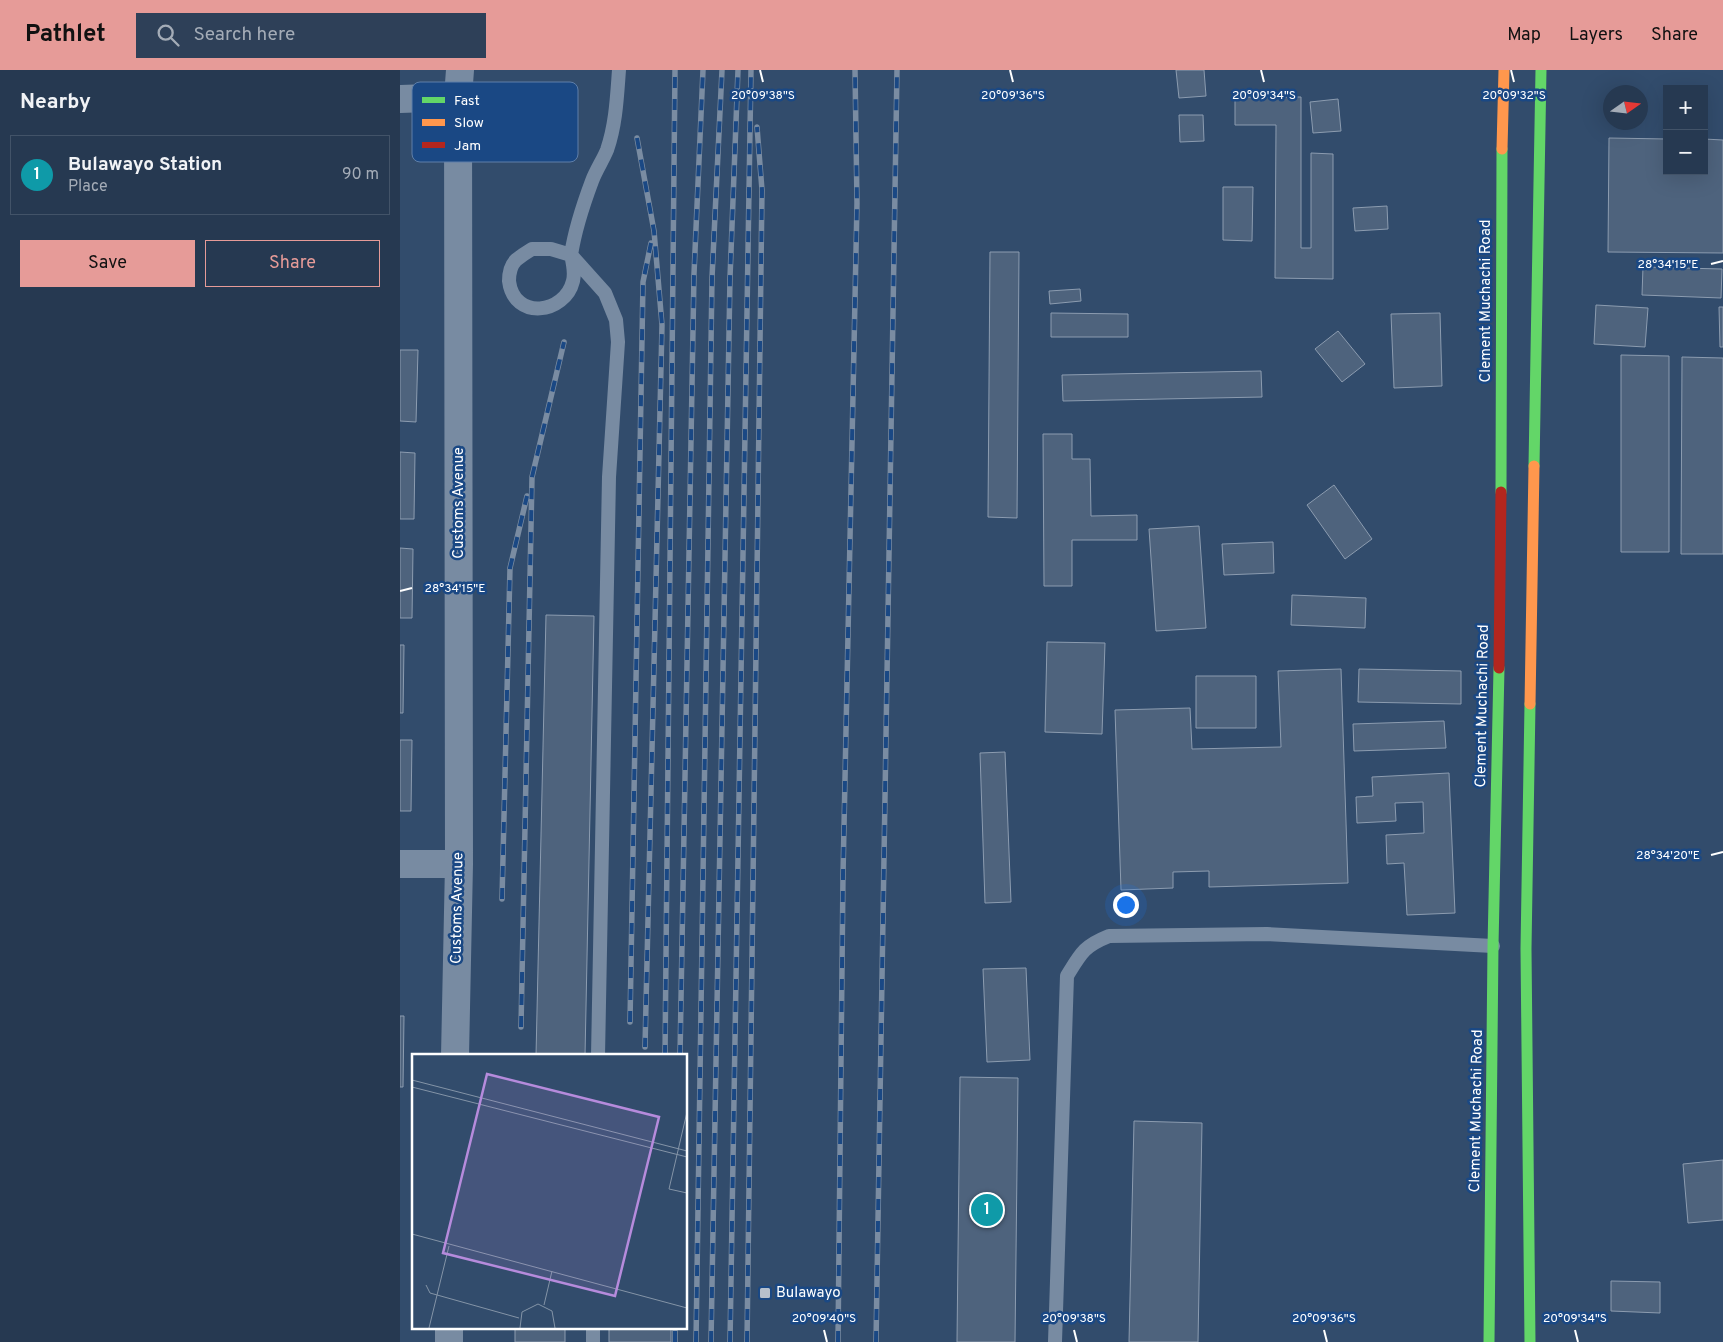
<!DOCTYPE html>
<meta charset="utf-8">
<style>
:root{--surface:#263951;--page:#2e4058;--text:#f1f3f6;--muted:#a4acb7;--line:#425368;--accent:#e69b98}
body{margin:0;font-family:Overpass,sans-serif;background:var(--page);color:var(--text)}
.controls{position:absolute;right:15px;top:15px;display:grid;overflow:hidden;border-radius:0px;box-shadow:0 5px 20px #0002}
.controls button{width:45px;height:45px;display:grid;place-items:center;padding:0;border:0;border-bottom:1px solid var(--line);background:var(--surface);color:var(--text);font:25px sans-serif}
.compass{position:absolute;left:1203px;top:15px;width:45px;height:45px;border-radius:50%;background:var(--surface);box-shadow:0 5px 20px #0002;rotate:76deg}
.you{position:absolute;left:725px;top:834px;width:18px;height:18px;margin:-12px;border:4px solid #fff;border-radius:50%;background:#1a73e8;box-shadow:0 0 0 8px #1a73e833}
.badge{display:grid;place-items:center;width:32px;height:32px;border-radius:50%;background:var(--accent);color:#fff;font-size:16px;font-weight:700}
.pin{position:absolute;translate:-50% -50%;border:2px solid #fff;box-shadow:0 1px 5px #0006}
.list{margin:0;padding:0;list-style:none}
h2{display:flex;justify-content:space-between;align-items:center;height:65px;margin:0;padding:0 20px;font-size:21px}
h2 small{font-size:16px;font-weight:400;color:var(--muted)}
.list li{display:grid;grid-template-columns:32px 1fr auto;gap:15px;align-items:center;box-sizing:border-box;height:80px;margin:0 10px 10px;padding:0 10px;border:1px solid var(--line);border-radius:0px}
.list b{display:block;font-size:19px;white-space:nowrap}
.list p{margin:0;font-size:16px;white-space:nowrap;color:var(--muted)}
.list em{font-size:16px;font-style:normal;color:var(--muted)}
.actions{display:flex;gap:10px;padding:15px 20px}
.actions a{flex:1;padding:11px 0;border:1px solid var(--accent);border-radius:0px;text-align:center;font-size:18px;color:var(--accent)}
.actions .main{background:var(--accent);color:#111}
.icon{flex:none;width:28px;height:28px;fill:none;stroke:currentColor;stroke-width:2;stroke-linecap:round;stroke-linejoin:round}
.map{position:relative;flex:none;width:1323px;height:1272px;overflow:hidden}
header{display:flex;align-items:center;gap:30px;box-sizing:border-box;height:70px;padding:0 25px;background:var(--accent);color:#111}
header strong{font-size:24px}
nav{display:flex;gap:28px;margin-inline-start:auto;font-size:18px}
.search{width:350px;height:45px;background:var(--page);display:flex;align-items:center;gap:12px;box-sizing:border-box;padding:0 18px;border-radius:0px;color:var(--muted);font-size:19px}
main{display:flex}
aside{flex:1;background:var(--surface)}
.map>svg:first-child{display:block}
.building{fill:#4e637d;stroke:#8c9cb0}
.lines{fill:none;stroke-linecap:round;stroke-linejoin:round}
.lane{stroke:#788ba2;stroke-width:14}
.street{stroke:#788ba2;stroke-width:28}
.fast{stroke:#63d668;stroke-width:11}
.slow{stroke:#ff974d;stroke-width:11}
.jam{stroke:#b3261e;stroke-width:11}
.rail-casing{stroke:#7a8ca2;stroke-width:5.5}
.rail{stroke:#1a4884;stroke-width:4;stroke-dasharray:11;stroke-linecap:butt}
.ticks{fill:none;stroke:#fff;stroke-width:2}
.poi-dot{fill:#b7c0cc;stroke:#1a4884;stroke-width:2}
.labels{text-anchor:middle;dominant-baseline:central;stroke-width:5;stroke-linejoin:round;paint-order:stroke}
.street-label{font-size:15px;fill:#fff;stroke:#1a4884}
.poi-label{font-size:15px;fill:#fff;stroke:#1a4884;text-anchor:start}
.inset-road{fill:none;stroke:#8494a7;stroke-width:1}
.view{fill:#b68bdc;fill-opacity:0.15;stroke:#b68bdc;stroke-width:2.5}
.inset-edge{fill:none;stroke:#fff;stroke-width:2.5}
.key{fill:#1a4884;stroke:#5f7fa9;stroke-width:1}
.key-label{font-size:14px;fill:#fff}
.ticks-label{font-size:12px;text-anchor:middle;fill:#fff;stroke:#1a4884;stroke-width:5;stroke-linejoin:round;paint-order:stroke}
</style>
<header>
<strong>Pathlet</strong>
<div class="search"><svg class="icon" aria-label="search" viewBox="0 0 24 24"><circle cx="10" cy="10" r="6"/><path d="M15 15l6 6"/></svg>Search here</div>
<nav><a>Map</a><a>Layers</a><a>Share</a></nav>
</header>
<main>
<aside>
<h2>Nearby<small></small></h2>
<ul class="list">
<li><span class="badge" style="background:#0f9aa8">1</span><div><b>Bulawayo Station</b><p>Place</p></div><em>90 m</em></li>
</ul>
<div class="actions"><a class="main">Save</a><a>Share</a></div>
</aside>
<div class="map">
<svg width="1323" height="1272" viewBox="0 0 1323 1272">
<rect width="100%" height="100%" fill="#324c6c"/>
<!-- building -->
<path class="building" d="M 776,0 L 804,0 L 806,26 L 779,28 Z
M 835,27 L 901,27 L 901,178 L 911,178 L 911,83 L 933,84 L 933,209 L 875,208 L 876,55 L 835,55 Z
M 938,29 L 941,61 L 913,63 L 910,32 Z
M 779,45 L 803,45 L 804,71 L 780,72 Z
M 1209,68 L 1267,69 L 1267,101 L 1304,101 L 1304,69 L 1323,70 L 1323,183 L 1208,182 Z
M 823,117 L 853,117 L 852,171 L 823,170 Z
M 987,136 L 988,159 L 955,161 L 953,138 Z
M 590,182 L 619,182 L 617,448 L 588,447 Z
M 1243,197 L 1322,199 L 1321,228 L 1242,225 Z
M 680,219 L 681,231 L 650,234 L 649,221 Z
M 1196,235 L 1248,238 L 1245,277 L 1194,274 Z
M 1319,237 L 1323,237 L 1323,277 L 1320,277 Z
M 651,243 L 728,244 L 728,267 L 651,267 Z
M 1040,243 L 1042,316 L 994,318 L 991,244 Z
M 938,261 L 965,294 L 942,312 L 915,279 Z
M 0,280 L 18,280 L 16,352 L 0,351 Z
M 1221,285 L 1269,286 L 1269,482 L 1221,482 Z
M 1282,287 L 1323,288 L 1323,484 L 1281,484 Z
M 861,301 L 862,327 L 663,331 L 662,305 Z
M 643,364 L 672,364 L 672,389 L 690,389 L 691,446 L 737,445 L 737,470 L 672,470 L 672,516 L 644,516 Z
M 0,382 L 15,383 L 14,449 L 0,449 Z
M 934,415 L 972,469 L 945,489 L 907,435 Z
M 799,456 L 806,558 L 756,561 L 749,459 Z
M 873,472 L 874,503 L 824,505 L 822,474 Z
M 0,478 L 13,479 L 12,548 L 0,548 Z
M 892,525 L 966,528 L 965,558 L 891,555 Z
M 146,545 L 194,546 L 185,986 L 136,986 Z
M 647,572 L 705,573 L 702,664 L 645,662 Z
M 0,575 L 4,575 L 3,643 L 0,643 Z
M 941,599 L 948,813 L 809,817 L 809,801 L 773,802 L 773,818 L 721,820 L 715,640 L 790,638 L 792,679 L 881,677 L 878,601 Z
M 959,599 L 1061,601 L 1061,634 L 958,632 Z
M 796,606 L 856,606 L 856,658 L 796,658 Z
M 1044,651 L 1046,678 L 954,681 L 953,654 Z
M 0,670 L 12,670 L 11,741 L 0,741 Z
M 605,682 L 611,832 L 585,833 L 580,683 Z
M 1049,703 L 1055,843 L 1007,845 L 1004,793 L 987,794 L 986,765 L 1024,763 L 1023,732 L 995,733 L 996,751 L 957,753 L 956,727 L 973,726 L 972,707 Z
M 626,898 L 630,990 L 587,992 L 583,899 Z
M 0,946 L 4,946 L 3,1017 L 0,1017 Z
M 560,1007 L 618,1008 L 615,1272 L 557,1272 Z
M 734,1051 L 802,1053 L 798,1272 L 729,1272 Z
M 1323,1090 L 1323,1150 L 1288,1153 L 1283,1094 Z
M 1211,1211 L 1260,1212 L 1260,1243 L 1211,1241 Z
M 115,1258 L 165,1258 L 165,1272 L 115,1272 Z
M 209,1258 L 271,1258 L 271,1272 L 209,1272 Z"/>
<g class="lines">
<!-- lane -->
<path class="lane" d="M 132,179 L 151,179 L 171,185 C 173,193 175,203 173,211 C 165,244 114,251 109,211 C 109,204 111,195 116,190 C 121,186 127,182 132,179 Z
M 198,986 L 209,407 L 218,272 L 216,250 L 205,223 L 171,185 C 175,159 183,135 192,111 C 196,100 203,90 207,80 C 216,54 217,26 219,0
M 193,1272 L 193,1258
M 655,1272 L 667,906 C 681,883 684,876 709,866 L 867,864 L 1093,876"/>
<!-- street -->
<path class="street" d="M 0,29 L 58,27
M 0,794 L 59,794
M 55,986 L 59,794 L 58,27 L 60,0
M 49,1272 L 49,1258"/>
<!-- fast -->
<path class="fast" d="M 1134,396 L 1141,0
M 1101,422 L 1102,79
M 1089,1272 L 1093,876 L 1099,598
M 1130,1272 L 1126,879 L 1130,634"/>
<!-- slow -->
<path class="slow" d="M 1102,79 L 1104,0
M 1130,634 L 1134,396"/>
<!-- jam -->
<path class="jam" d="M 1099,598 L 1101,422"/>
<!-- rail casing -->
<g class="rail-casing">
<path id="rail" d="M 237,68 L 254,161 L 262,255 L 245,977
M 102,829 L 110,498 L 127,426
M 230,952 L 243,212 L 251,173
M 121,957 L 132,407 L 164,272
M 265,986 L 275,0
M 280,986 L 294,204 L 303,0
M 275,1272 L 275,1258
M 296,1272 L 312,208 L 322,0
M 311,1272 L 330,208 L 338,0
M 330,1272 L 351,0
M 347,1272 L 362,120 L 357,57
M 438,1272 L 443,805 L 457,133 L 455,0
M 476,1272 L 497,0"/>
</g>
<!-- rail -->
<use href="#rail" class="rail"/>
</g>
<!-- ticks -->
<path class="ticks" d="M 360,0 L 363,12M 610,0 L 613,12M 861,0 L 864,12M 1111,0 L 1114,12M 1311,194 L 1323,191M 0,521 L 12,518M 1311,785 L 1323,782M 424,1260 L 427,1272M 674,1260 L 677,1272M 924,1260 L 927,1272M 1175,1260 L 1178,1272"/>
<!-- markers -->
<rect class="poi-dot" x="359" y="1217" width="12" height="12" rx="2.5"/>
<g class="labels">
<!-- street labels -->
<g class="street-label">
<text transform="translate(1086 231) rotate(-90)">Clement Muchachi Road</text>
<text transform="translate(59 433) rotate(-90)">Customs Avenue</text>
<text transform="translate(1083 636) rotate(-89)">Clement Muchachi Road</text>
<text transform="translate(58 838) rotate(-89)">Customs Avenue</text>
<text transform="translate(1077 1041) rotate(-89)">Clement Muchachi Road</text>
</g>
<!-- poi labels -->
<g class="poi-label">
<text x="376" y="1223">Bulawayo</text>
</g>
</g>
<!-- overview -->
<g transform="translate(12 984)">
<rect width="275" height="275" fill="#324c6c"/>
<path class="inset-road" d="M 0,26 L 275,97M 0,33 L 275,103M 275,58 L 257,135 L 275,139M 0,180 L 275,254M 14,231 L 18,239 L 107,264M 132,251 L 140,217M 17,274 L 37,192M 108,274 L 110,258 L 126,250 L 140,257 L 143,274"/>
<path class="view" d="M 75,20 L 247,63 L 203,242 L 31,199 Z"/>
<rect width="275" height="275" class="inset-edge"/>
</g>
<!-- legend -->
<rect x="12" y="12" width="166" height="80" rx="8" class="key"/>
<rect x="22" y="27" width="23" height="6" fill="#63d668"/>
<rect x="22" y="49" width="23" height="7" fill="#ff974d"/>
<rect x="22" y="72" width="23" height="6" fill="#b3261e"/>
<g class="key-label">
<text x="54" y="35">Fast</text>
<text x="54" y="57">Slow</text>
<text x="54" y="80">Jam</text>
</g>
<g class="ticks-label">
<text x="363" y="29">20°09'38"S</text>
<text x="613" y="29">20°09'36"S</text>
<text x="864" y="29">20°09'34"S</text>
<text x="1114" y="29">20°09'32"S</text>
<text x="1268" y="198">28°34'15"E</text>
<text x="55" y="522">28°34'15"E</text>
<text x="1268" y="789">28°34'20"E</text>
<text x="424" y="1252">20°09'40"S</text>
<text x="674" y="1252">20°09'38"S</text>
<text x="924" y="1252">20°09'36"S</text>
<text x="1175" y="1252">20°09'34"S</text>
</g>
</svg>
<div class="controls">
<button>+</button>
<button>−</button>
</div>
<svg class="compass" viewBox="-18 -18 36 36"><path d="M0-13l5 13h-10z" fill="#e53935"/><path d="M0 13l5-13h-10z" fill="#a4acb7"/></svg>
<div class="you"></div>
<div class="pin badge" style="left:587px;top:1140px;background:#0f9aa8">1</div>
</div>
</main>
